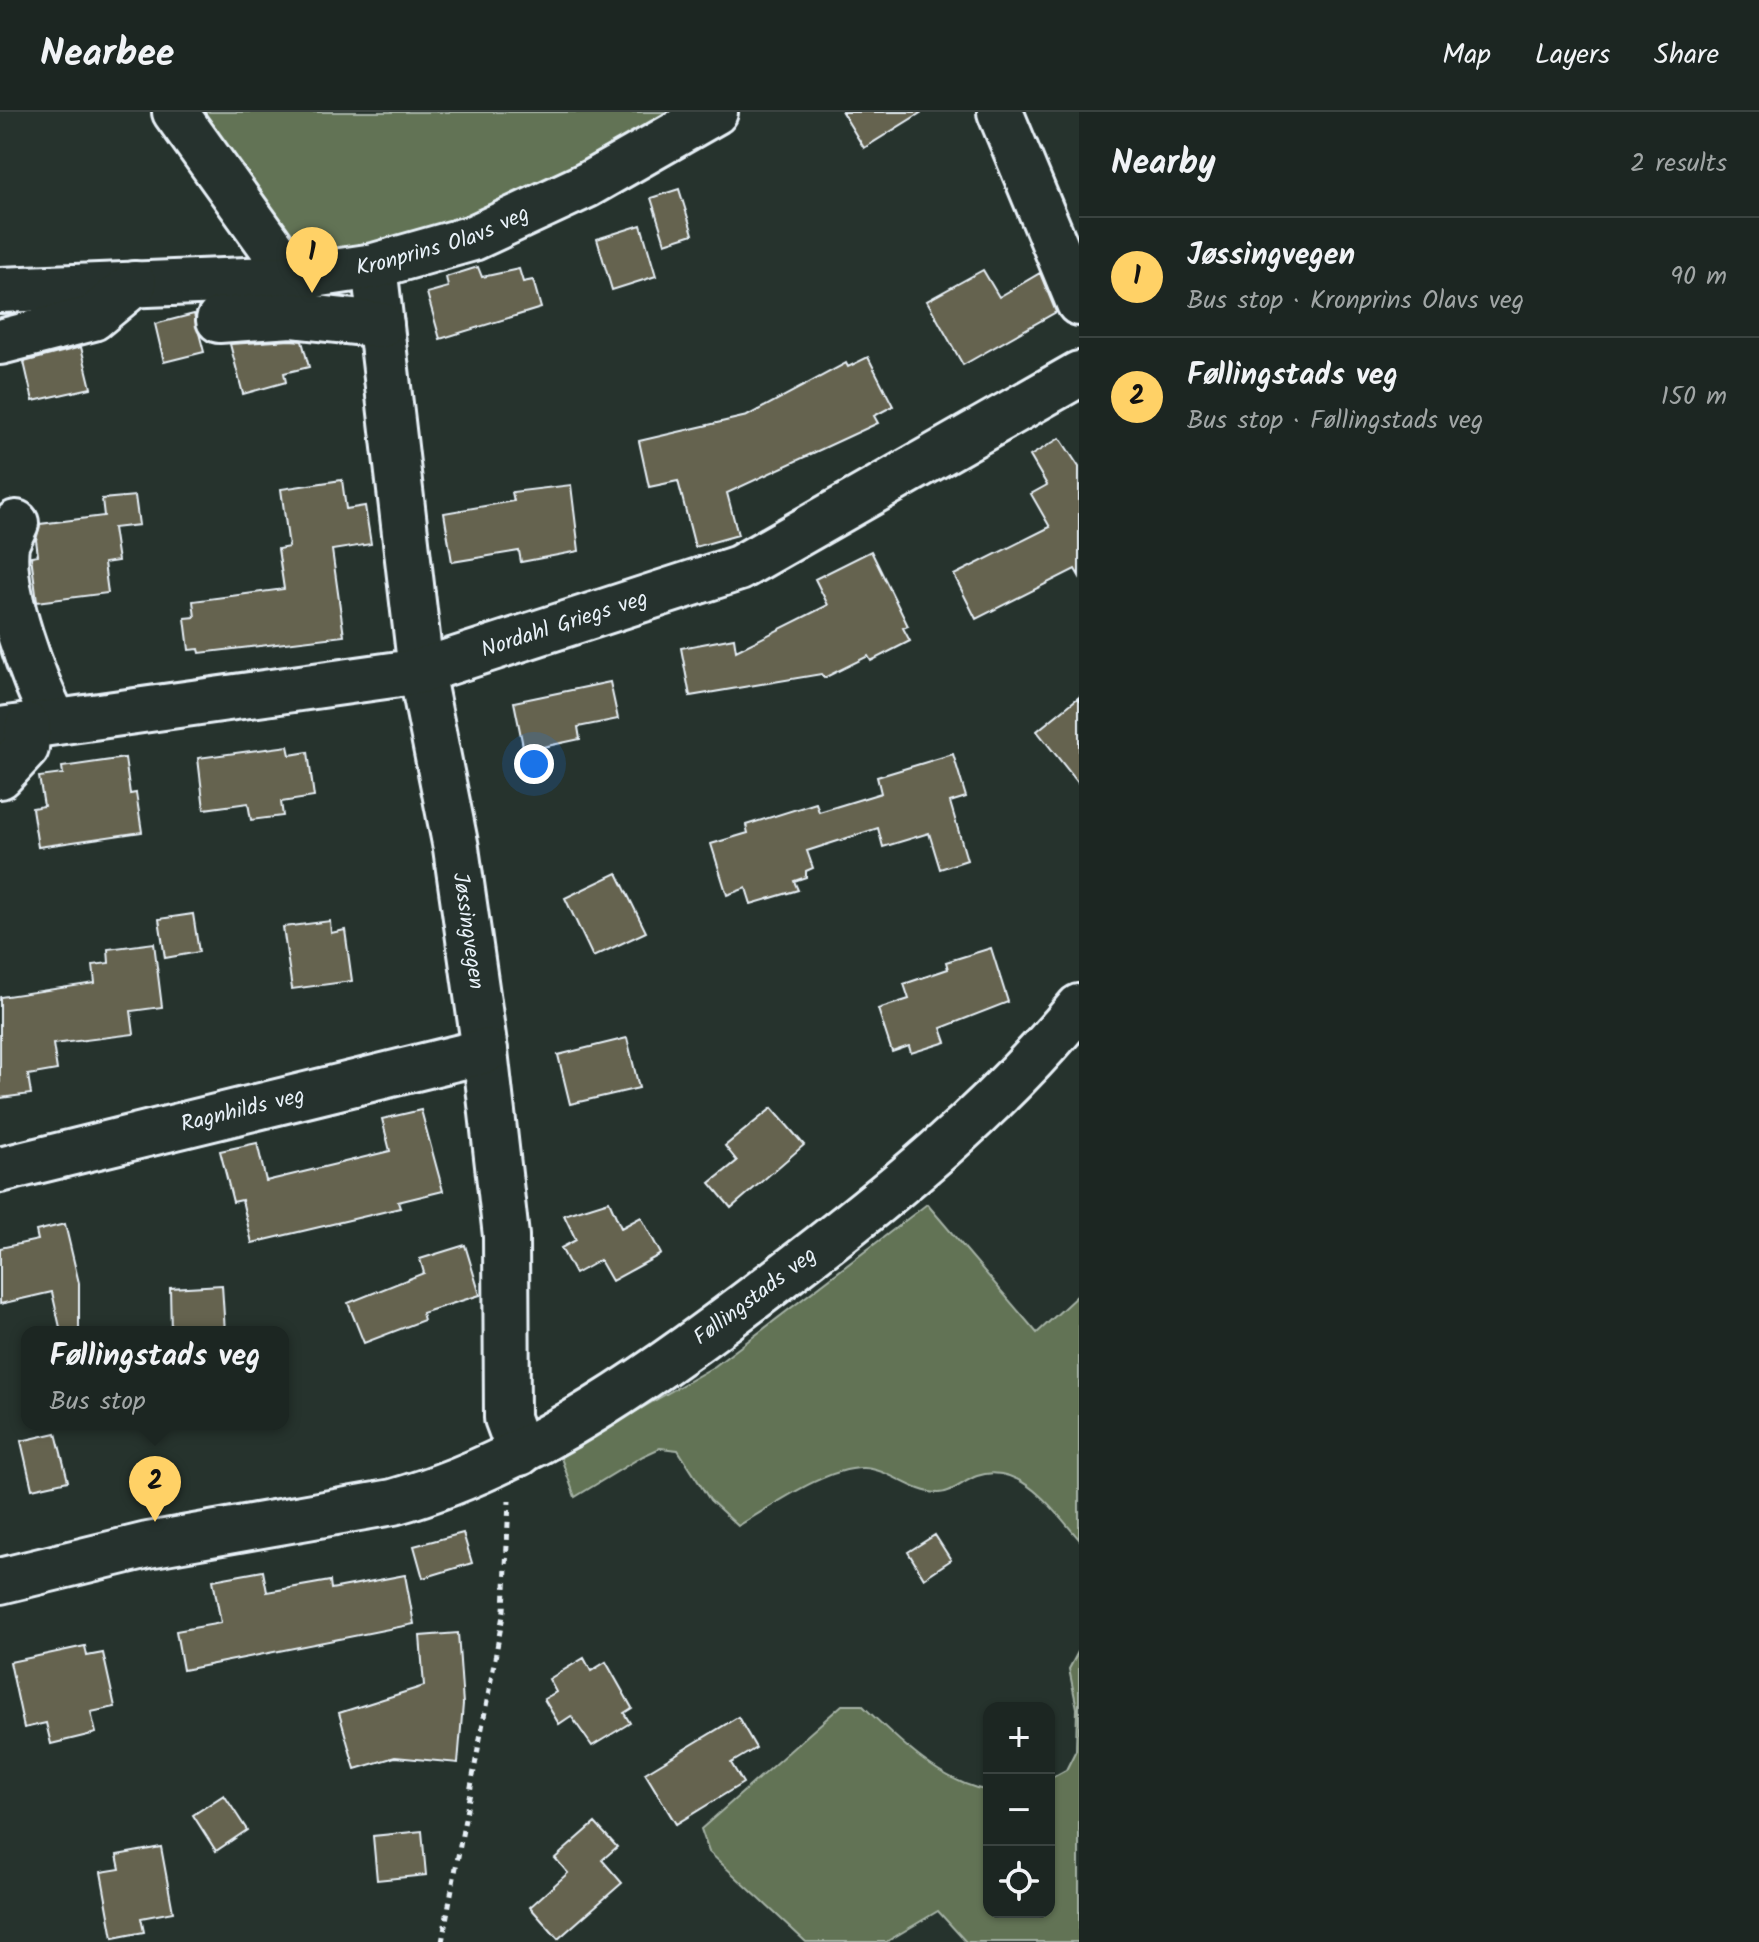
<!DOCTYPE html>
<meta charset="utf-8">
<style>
:root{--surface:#1c2622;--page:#29322f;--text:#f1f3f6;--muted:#a0a5a5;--line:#3a4340;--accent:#ffd166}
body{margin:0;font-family:Kalam,sans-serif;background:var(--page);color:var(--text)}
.controls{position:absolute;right:24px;bottom:24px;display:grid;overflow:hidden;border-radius:16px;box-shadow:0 2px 6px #0004}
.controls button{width:72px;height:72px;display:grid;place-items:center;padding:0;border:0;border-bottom:2px solid var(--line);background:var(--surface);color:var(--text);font:40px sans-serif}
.you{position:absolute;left:534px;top:652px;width:28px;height:28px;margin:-20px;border:6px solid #fff;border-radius:50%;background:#1a73e8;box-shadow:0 0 0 12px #1a73e833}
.badge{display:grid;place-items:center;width:52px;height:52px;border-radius:50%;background:var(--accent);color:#111;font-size:26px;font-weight:700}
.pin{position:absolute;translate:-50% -66px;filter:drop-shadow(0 2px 4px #0008)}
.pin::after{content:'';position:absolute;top:42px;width:28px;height:24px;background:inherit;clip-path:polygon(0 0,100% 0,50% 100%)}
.popup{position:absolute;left:21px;top:1214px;width:268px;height:104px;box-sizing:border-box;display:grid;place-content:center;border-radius:16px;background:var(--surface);filter:drop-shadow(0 2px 6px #0005);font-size:26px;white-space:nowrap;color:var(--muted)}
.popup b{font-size:30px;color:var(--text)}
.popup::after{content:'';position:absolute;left:50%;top:100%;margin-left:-16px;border:16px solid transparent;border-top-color:var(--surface)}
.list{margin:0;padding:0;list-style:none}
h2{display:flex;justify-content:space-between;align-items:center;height:104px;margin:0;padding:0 32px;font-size:34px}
h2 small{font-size:26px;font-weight:400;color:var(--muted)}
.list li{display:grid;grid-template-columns:52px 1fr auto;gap:24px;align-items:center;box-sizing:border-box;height:120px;padding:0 32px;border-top:2px solid var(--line)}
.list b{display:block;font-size:30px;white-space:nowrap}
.list p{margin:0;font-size:26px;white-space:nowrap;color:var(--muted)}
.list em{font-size:26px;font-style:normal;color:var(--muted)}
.icon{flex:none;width:44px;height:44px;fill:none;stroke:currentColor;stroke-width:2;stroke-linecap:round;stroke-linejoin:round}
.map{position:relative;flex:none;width:1079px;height:1830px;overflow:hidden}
header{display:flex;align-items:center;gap:48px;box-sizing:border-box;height:112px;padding:0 40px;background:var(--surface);border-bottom:2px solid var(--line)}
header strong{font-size:38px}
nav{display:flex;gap:44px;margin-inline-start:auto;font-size:28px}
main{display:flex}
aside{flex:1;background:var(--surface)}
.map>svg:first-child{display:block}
.green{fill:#627355;stroke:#a5b2a6;stroke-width:2}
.building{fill:#65634f;stroke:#e8f1f8;stroke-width:2}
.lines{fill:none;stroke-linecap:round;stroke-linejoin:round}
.minor-casing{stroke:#e8f1f8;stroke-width:50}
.path{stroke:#e8f1f8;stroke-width:5;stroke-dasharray:6 6;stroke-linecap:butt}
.minor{stroke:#26332d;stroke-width:44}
.labels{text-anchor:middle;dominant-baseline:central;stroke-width:6;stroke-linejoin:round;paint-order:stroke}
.street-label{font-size:22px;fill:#e8f1f8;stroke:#26332d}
</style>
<header>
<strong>Nearbee</strong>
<nav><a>Map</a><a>Layers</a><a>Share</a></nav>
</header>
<main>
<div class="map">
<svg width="1079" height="1830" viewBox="0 0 1079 1830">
<rect width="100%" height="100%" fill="#26332d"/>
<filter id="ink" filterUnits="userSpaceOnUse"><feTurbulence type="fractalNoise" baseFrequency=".0125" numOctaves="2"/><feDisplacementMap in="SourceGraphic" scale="16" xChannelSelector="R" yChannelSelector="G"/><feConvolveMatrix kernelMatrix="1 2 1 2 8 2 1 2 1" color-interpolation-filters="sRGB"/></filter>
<g filter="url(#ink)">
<!-- green -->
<path class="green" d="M 167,0 L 696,0 L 387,161 L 256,119 Z
M 927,1092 L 1037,1221 L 1079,1182 L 1079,1427 C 1054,1399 1021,1349 977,1364 C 965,1368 952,1381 939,1381 C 912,1381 890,1357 864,1356 C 826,1355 771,1395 738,1414 L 710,1388 L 678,1338 L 660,1336 L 643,1344 L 575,1385 L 560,1343 L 715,1254 Z
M 1079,1538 L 1079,1830 L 966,1830 L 938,1799 L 886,1830 L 806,1830 L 709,1740 L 701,1717 L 842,1593 L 862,1593 C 897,1627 939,1670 989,1679 L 989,1800 L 1049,1800 L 1049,1667 L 1066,1658 L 1076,1638 L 1077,1596 L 1069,1557 Z"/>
<!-- building -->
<path class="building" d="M 842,0 L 922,0 L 864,36 Z
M 679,77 L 693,122 L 665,131 L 651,86 Z
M 641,113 L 656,164 L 612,178 L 597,127 Z
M 478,155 L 482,165 L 519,157 L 523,170 L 533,168 L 541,196 L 440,227 L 427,181 L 448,175 L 446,165 Z
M 983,158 L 999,185 L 1040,161 L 1056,200 L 963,253 L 927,189 Z
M 194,202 L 204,240 L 164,250 L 155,212 Z
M 290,228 L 302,229 L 309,255 L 284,261 L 286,270 L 243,282 L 230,232 Z
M 81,235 L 91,276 L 33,289 L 24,250 Z
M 868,245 L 893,294 L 874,304 L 878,311 L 727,381 L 738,423 L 695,435 L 678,369 L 649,375 L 639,329 L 747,304 L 846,251 L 848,255 Z
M 1060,326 L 1079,355 L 1079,464 L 1075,457 L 976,507 L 954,463 L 1050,415 L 1031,382 L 1047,373 L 1030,344 Z
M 342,368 L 346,397 L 365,394 L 371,432 L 332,438 L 344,524 L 200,541 L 199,537 L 189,538 L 185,506 L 195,505 L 193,489 L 284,477 L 278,437 L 289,435 L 281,377 Z
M 571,373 L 579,439 L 521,450 L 519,439 L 452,450 L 444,401 L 514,389 L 512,380 Z
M 135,384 L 139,413 L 113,416 L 118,449 L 104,451 L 108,481 L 37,490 L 31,444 L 38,443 L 36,428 L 40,412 L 104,404 L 102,387 Z
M 871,439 L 908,514 L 903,516 L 910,529 L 871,549 L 868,544 L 824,566 L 821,562 L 690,584 L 681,536 L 734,526 L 736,539 L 828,493 L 815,467 Z
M 610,570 L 618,607 L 578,615 L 580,627 L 524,639 L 514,590 Z
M 1079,585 L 1079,672 L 1037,619 Z
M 288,634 L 290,643 L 308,640 L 314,685 L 281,690 L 283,704 L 251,708 L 248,691 L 204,697 L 198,646 Z
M 953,642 L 966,685 L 950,690 L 967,748 L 940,757 L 929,721 L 883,735 L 878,716 L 807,739 L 813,756 L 806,759 L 806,765 L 794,769 L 798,778 L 751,792 L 746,776 L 727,783 L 711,732 L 748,721 L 746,713 L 816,691 L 819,700 L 881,681 L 877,665 Z
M 125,646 L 130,682 L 136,681 L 142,720 L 38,735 L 32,696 L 44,694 L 39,665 L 63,662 L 62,655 Z
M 617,761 L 646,820 L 593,845 L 565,786 Z
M 193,802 L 199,840 L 165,846 L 159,807 Z
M 330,809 L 331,821 L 345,818 L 352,869 L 292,877 L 283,815 Z
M 154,831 L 162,895 L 131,899 L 134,922 L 53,932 L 57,958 L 28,963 L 31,982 L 0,986 L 0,885 L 95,871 L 93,853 L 109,851 L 108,837 Z
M 991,836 L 1008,890 L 941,916 L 946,930 L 911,941 L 909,934 L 892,940 L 878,897 L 909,887 L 904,872 L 948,857 L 946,850 Z
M 627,926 L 639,976 L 570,992 L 558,943 Z
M 772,996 L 804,1033 L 731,1096 L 710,1071 L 737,1049 L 725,1034 Z
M 421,998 L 443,1079 L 398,1090 L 400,1096 L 252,1131 L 242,1088 L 233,1090 L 220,1039 L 257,1031 L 266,1069 L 390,1039 L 382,1007 Z
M 609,1089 L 621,1116 L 641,1105 L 661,1142 L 612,1169 L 600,1148 L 575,1162 L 561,1136 L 576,1128 L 564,1103 Z
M 65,1112 L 79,1171 L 79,1220 L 61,1220 L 52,1180 L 0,1192 L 0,1136 L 38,1128 L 36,1119 Z
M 465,1133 L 480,1183 L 422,1201 L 424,1208 L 364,1231 L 348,1191 L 424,1161 L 420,1147 Z
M 222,1173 L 225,1220 L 171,1220 L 170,1176 Z
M 56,1321 L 68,1369 L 32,1377 L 21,1329 Z
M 463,1421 L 472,1451 L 423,1466 L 414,1434 Z
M 935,1423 L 951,1448 L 924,1466 L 908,1440 Z
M 263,1459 L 267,1480 L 330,1469 L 331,1477 L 405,1463 L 414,1512 L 183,1558 L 176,1519 L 221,1511 L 213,1468 Z
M 458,1521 L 463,1592 L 458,1651 L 395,1645 L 355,1657 L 339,1601 L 424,1574 L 420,1524 Z
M 85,1534 L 87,1544 L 103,1541 L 115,1595 L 91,1600 L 96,1621 L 51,1632 L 46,1611 L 24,1616 L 10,1550 Z
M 584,1546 L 591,1559 L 606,1550 L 632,1596 L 624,1601 L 630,1611 L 592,1634 L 571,1604 L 559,1612 L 544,1587 L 556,1580 L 549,1567 Z
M 738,1605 L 756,1636 L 731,1651 L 743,1671 L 676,1712 L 645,1661 Z
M 224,1683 L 247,1718 L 216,1739 L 193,1703 Z
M 595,1711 L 617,1735 L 602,1748 L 622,1771 L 558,1827 L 530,1795 L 568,1761 L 555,1746 Z
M 422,1719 L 426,1763 L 377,1768 L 373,1724 Z
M 161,1735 L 173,1800 L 141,1806 L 144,1820 L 113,1826 L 101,1760 L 120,1757 L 117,1743 Z"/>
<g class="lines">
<!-- minor casing -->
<g class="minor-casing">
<g id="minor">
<path d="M 175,0 L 294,166"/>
<path d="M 1000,0 L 1079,191"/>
<path id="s1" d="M 374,154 L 421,559 L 456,736 L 485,939 L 506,1124 L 507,1306 L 520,1341"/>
<path id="s2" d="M 0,178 L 294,166 L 374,154 L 473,126 L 587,73 L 715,0"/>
<path d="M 219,208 L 291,203 L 381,213"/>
<path d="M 0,230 L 93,206 L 134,172"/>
<path d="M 16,411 C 13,418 8,426 6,433 C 0,480 34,569 55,610"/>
<path id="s3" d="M 0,618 L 421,559 L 739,456 L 1079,262"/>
<path d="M 0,664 L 26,636 L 28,614"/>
<path id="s4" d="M 0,1058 L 485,939"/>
<path id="s5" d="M 0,1469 L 148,1433 L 393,1390 C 536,1350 662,1256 779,1167 C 887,1085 992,1000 1079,895"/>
</g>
</g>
<!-- path -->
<path class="path" d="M 442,1830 L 504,1498 L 509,1389"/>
<!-- minor -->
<use href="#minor" class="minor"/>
</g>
</g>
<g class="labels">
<!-- street labels -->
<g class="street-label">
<text stroke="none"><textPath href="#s2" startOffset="448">Kronprins Olavs veg</textPath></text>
<text stroke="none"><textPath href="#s3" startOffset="576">Nordahl Griegs veg</textPath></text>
<text stroke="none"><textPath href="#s1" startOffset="672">Jøssingvegen</textPath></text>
<text stroke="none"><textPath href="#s4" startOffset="250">Ragnhilds veg</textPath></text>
<text stroke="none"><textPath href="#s5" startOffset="820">Føllingstads veg</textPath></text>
</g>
</g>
</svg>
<div class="controls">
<button>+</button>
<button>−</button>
<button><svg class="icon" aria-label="locate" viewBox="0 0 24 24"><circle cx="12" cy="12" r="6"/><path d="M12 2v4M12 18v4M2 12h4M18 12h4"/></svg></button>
</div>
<div class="you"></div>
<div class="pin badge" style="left:312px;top:181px">1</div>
<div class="pin badge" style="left:155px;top:1410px">2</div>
<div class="popup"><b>Føllingstads veg</b>Bus stop</div>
</div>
<aside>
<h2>Nearby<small>2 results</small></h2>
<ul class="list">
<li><span class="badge">1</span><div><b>Jøssingvegen</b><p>Bus stop · Kronprins Olavs veg</p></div><em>90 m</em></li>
<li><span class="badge">2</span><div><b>Føllingstads veg</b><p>Bus stop · Føllingstads veg</p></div><em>150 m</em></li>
</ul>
</aside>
</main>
